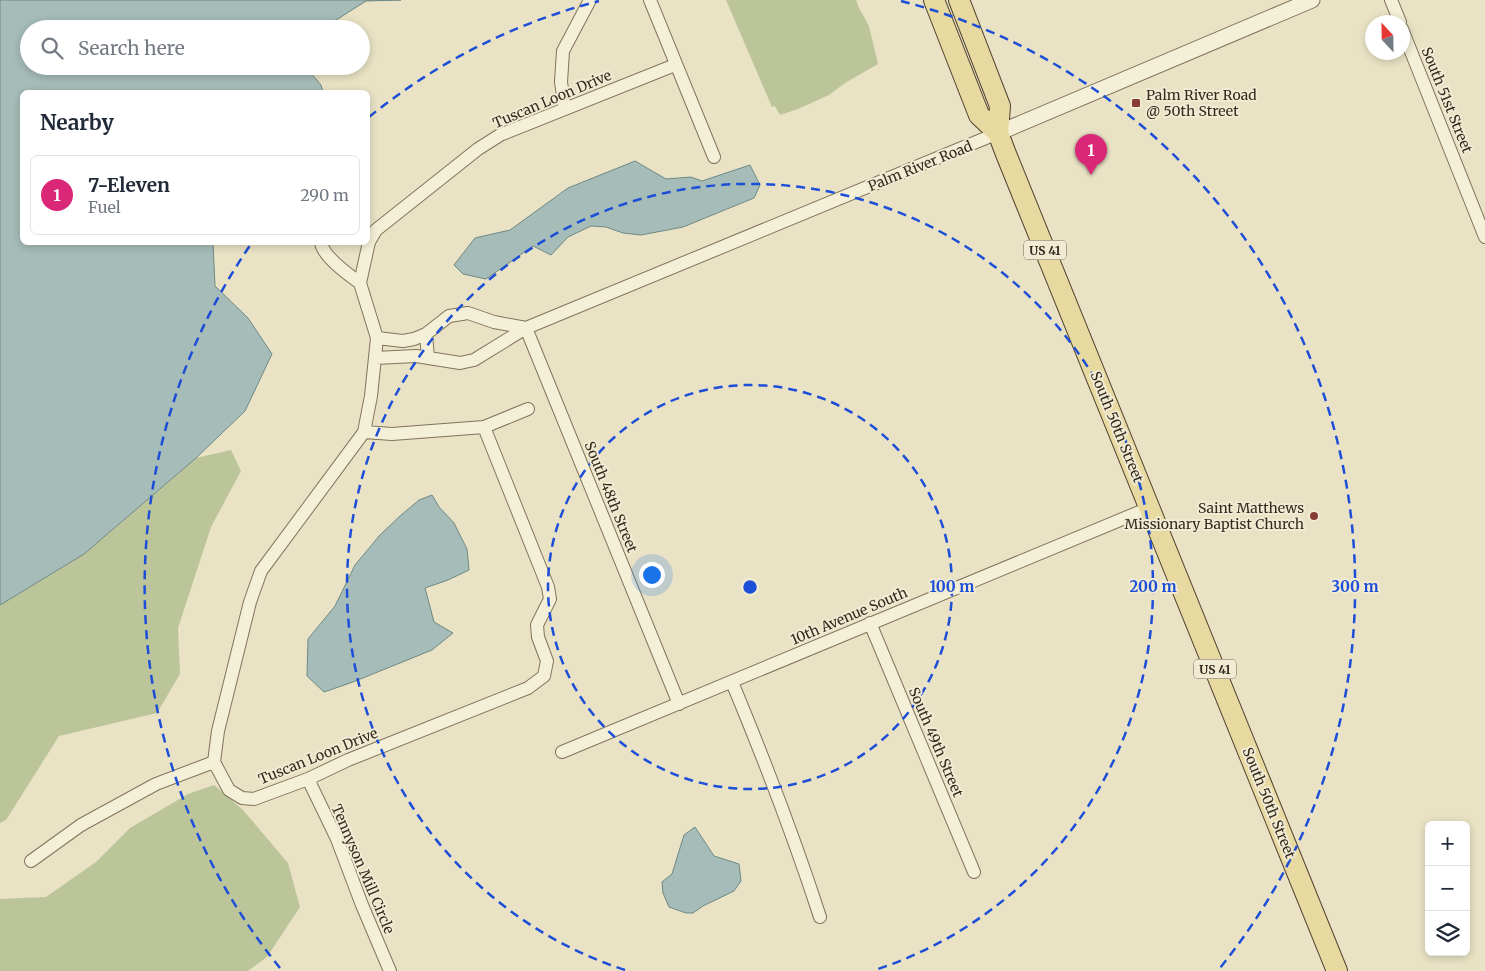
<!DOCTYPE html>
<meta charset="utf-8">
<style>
:root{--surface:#fff;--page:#f2f2f3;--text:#1f2937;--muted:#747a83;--line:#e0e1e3;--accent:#db2777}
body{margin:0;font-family:Merriweather,serif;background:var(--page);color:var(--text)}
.controls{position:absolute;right:15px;bottom:15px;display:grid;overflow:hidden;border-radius:8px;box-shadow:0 2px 8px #0003}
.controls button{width:45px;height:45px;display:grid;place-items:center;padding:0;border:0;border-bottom:1px solid var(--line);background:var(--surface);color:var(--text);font:25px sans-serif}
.compass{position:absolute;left:1365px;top:15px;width:45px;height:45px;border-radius:50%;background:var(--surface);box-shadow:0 2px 8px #0003;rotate:338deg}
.you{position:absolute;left:651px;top:574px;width:18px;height:18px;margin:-12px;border:4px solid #fff;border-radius:50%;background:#1a73e8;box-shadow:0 0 0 8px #1a73e833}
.badge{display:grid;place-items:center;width:32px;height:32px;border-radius:50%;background:var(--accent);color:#fff;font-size:16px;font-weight:700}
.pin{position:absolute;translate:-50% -41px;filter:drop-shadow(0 1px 2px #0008)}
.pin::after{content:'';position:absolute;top:26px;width:18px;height:15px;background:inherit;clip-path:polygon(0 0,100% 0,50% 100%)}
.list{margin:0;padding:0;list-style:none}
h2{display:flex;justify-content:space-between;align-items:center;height:65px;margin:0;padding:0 20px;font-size:21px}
h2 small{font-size:16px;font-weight:400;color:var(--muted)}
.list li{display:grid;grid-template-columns:32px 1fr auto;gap:15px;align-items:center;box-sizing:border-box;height:80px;margin:0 10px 10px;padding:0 10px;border:1px solid var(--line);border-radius:8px}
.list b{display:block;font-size:19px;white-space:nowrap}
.list p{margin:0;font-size:16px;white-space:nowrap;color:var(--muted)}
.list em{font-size:16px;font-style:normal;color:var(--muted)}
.icon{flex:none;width:28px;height:28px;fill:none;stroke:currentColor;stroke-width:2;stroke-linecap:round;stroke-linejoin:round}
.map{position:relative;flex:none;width:1485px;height:971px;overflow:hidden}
.search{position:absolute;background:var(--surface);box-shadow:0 2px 8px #0003;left:20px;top:20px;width:350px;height:55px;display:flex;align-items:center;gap:12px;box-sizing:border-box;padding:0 18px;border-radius:28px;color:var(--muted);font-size:19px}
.panel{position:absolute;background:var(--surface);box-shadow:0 2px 8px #0003;left:20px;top:90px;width:350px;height:155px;border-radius:8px}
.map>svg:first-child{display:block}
.green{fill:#bcc59a}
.water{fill:#a6bcb8;stroke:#6e8985}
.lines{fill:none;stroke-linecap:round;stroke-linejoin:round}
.minor-casing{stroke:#81745d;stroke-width:14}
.tertiary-casing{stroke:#81745d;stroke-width:17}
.primary-casing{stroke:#504231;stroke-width:22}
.minor{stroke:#f4efd7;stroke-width:12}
.tertiary{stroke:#f4efd7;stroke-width:15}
.primary{stroke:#e8d9a0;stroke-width:20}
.ring{fill:none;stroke:#1d4ed8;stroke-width:2.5;stroke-dasharray:9 6}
.poi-dot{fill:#893c34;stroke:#f1ebd3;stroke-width:2}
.labels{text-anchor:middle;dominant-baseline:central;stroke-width:4;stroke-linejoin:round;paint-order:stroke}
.shield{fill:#f1ebd3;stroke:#6c6555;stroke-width:1}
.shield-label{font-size:12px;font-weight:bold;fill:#332b1f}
.poi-label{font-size:14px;fill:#332b1f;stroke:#f1ebd3;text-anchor:start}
.street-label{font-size:14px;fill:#332b1f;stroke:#f1ebd3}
.centre{fill:#1d4ed8;stroke:#f1ebd3;stroke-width:2.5}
.ring-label{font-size:15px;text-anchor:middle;font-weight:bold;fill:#1d4ed8;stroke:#f1ebd3;stroke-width:4;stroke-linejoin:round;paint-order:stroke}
</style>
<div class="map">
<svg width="1485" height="971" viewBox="0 0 1485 971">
<rect width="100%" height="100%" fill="#e9e2c4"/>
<!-- green -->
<path class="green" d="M 726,0 L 856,0 L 859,8 L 869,26 L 878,64 L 845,83 L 829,95 L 798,109 L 780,115 L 775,106 L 772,107 Z
M 231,450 L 241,471 L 211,527 L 178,628 L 180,674 L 157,713 L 59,736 L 6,820 L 0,823 L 0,605 L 84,554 L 196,458 Z
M 214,785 L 243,810 L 288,863 L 300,907 L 267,957 L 248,971 L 0,971 L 0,899 L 46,897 L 96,862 L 130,828 L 188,794 Z"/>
<!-- water -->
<path class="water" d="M 0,0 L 401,0 L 366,1 L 322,29 L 29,29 L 29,66 L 305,66 L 321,85 L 323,92 L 22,92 L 22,242 L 213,243 L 215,286 L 248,318 L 272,354 L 245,411 L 196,458 L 84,554 L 0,605 Z
M 635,161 L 666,179 L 691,177 L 702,181 L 750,165 L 760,185 L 754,198 L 683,227 L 641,235 L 623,233 L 606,227 L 591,226 L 568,237 L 551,255 L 533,246 L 486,279 L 463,274 L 454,265 L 475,238 L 510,230 L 568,188 Z
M 432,495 L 439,507 L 454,523 L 467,549 L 469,570 L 448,580 L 425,588 L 434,622 L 453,633 L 432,650 L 353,682 L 324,692 L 307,676 L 308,639 L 335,606 L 355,565 L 380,535 L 400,516 L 419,500 Z
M 695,827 L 714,856 L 739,864 L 741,881 L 734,891 L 703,906 L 693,913 L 686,913 L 669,907 L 663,893 L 662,882 L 672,874 L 684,835 Z"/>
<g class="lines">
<!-- minor casing -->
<g class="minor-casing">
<path id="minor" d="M 650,0 L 714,157
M 1391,0 L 1400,22
M 1402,29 L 1485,237
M 565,109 L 561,82 L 563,51 L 590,0
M 321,242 C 322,256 349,275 360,283
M 526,328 L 679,704
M 426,334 L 428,358
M 377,338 L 403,341 L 414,339 L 426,334 L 449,316 L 468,313 L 494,322 L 526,328
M 375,358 L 416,356 L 460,363 L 474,360 L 526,328 L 998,133
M 484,427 L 548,587 L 550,599 L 537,625 L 538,637 L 547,661 L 544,676 L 528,688 L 348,760 L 308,779 L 254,799 L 242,798 L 229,790 L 214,762 L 218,731 L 250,602 L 261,571 L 364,432 L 371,396 L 377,338 L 360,283 L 369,242 L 376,230 L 478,149 L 500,135 L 675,65
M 364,432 L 392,434 L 484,427 L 528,409
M 870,623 L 974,872
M 732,682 C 764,759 794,837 820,917
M 562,752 L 1149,508
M 308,779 L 337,839 L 362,905 L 390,971
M 31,861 L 81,825 L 156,784 L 214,762"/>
</g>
<!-- tertiary casing -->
<g class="tertiary-casing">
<path id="tertiary" d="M 998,133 L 1312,0"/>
</g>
<!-- primary casing -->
<g class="primary-casing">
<path id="primary" d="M 934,0 L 979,115 L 998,133
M 959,0 L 1000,106 L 998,133 L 1006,154 L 1337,971"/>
</g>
<!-- minor -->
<use href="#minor" class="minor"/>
<!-- tertiary -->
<use href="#tertiary" class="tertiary"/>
<!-- primary -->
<use href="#primary" class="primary"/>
</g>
<!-- distance rings -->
<g class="ring">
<circle cx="750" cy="587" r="202"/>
<path d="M625 970A403 403 0 1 1 875 970"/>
<path d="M280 968A605 605 0 0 1 251 244M369 117A605 605 0 0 1 599 1M901 1A605 605 0 0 1 1220 968"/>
</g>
<!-- markers -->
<g class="poi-dot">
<rect x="1131" y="98" width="10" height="10" rx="2.5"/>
<circle cx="1314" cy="516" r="5"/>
</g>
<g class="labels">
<!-- shield labels -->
<g class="shield">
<rect x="1024" y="240.5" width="42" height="19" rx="4"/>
<rect x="1194" y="659.5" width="42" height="19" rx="4"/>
</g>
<g class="shield-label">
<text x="1045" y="250">US 41</text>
<text x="1215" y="669">US 41</text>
</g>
<!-- poi labels -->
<g class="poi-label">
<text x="1146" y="95">Palm River Road<tspan x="1146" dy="16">@ 50th Street</tspan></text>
<text x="1304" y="508" text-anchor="end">Saint Matthews<tspan x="1304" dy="16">Missionary Baptist Church</tspan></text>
</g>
<!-- street labels -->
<g class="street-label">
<text transform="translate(552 99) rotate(-23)">Tuscan Loon Drive</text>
<text transform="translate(1447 100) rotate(68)">South 51st Street</text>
<text transform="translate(920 166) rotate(-22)">Palm River Road</text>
<text transform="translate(1117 427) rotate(68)">South 50th Street</text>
<text transform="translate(611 497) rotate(68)">South 48th Street</text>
<text transform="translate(849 616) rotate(-23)">10th Avenue South</text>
<text transform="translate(936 742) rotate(67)">South 49th Street</text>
<text transform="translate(318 756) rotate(-22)">Tuscan Loon Drive</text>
<text transform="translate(1269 803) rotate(68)">South 50th Street</text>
<text transform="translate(363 869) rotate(67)">Tennyson Mill Circle</text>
</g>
</g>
<circle cx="750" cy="587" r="8" class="centre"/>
<g class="ring-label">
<text x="952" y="592">100 m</text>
<text x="1153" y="592">200 m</text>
<text x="1355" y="592">300 m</text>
</g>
</svg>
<div class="controls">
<button>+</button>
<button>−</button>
<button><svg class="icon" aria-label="layers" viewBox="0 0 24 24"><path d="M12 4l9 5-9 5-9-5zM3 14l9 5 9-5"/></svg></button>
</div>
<svg class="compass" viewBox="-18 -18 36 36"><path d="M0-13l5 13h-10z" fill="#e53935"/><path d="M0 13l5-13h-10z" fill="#747a83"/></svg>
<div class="you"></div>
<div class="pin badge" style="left:1091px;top:175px">1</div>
<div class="search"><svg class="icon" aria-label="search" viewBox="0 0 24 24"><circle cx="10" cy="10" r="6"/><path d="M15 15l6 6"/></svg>Search here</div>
<section class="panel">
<h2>Nearby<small></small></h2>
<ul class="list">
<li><span class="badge">1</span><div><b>7-Eleven</b><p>Fuel</p></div><em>290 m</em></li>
</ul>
</section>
</div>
